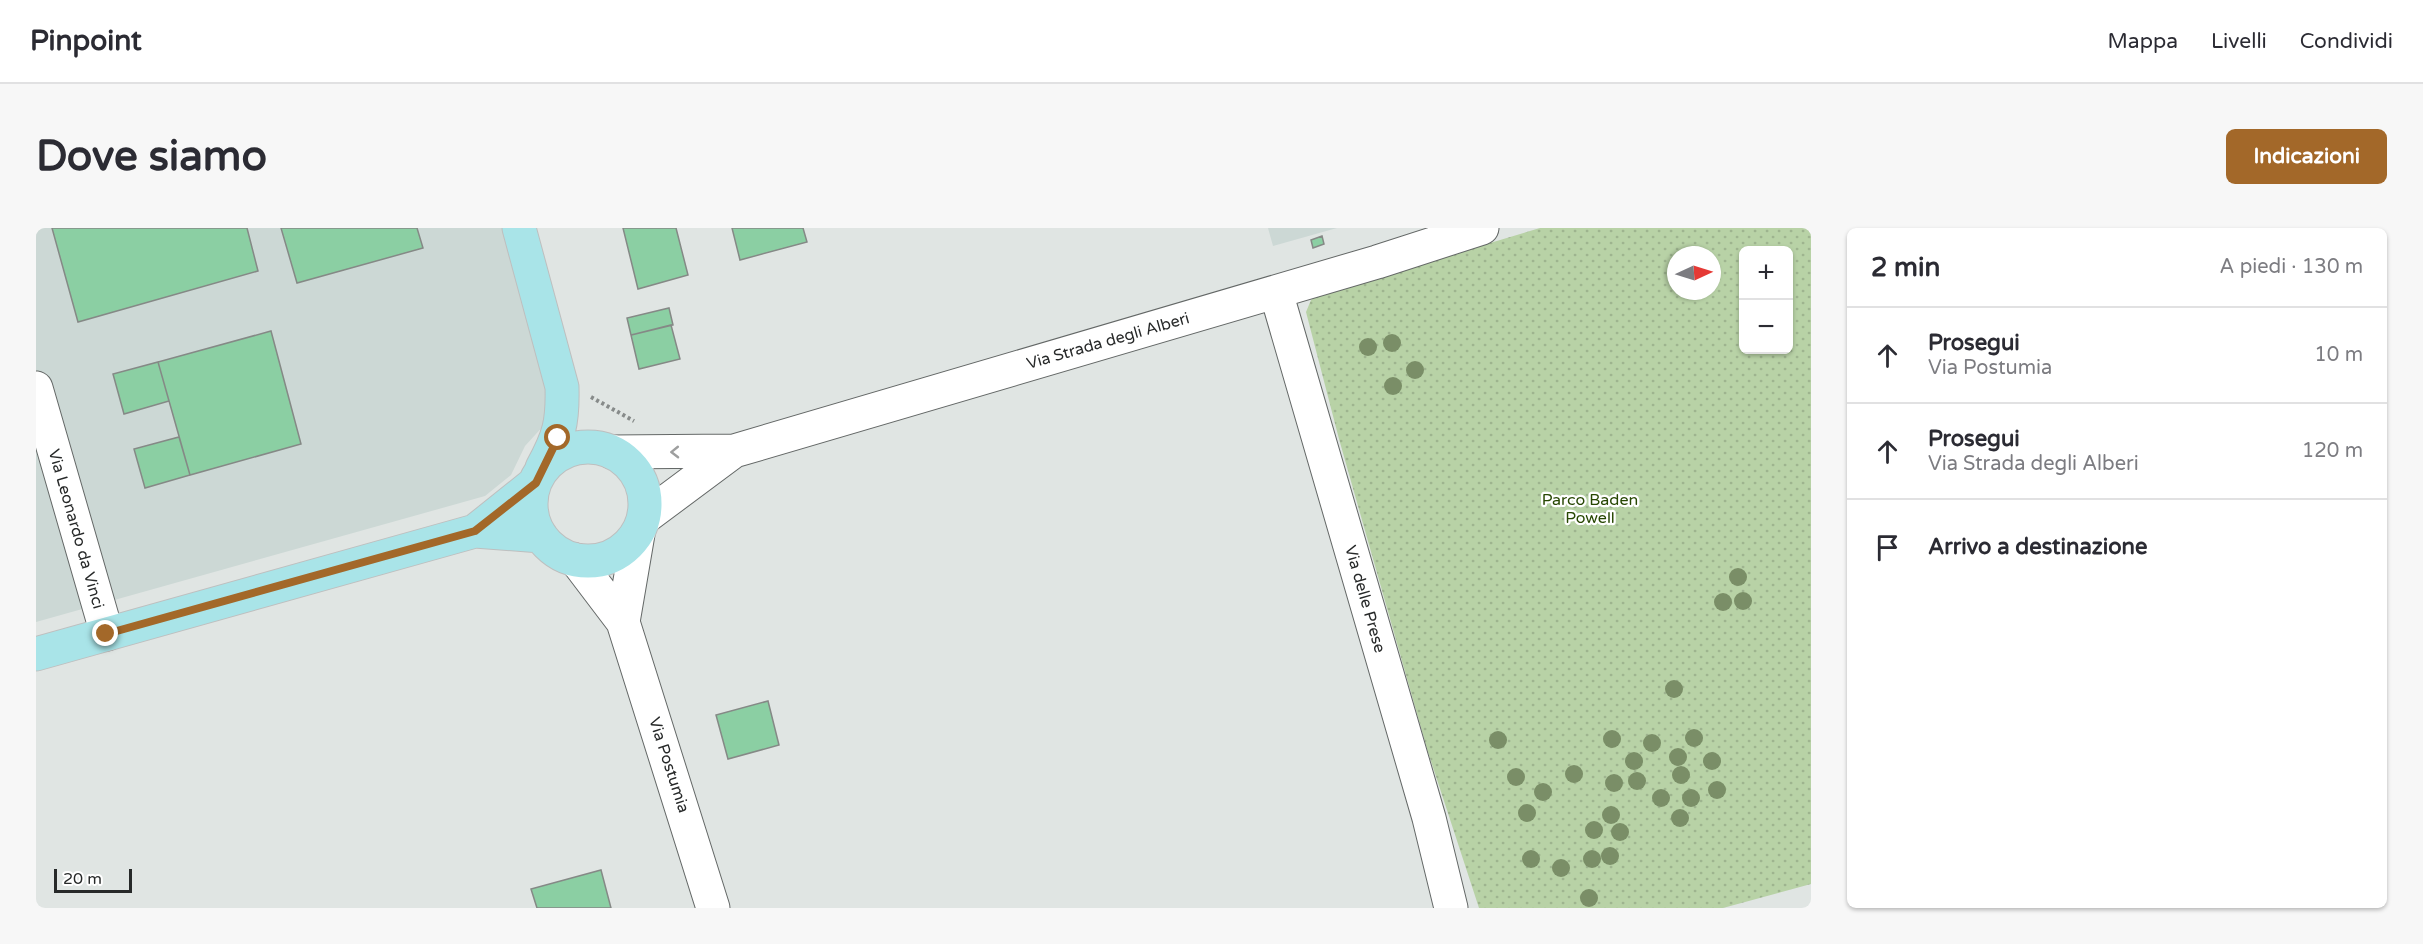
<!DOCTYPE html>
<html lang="it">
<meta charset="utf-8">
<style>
:root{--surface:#fff;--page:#f7f7f7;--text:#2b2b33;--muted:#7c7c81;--line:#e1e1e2;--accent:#a36829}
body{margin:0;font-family:"Varela Round",sans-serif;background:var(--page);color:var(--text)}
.controls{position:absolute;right:18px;top:18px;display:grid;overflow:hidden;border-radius:9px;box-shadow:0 2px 4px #0004}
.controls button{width:54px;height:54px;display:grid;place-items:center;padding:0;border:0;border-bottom:2px solid var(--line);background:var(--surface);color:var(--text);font:30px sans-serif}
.compass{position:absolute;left:1631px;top:18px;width:54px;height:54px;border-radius:50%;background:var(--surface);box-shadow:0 2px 4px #0004;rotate:86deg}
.scale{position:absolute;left:18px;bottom:15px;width:78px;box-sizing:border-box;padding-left:6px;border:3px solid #272929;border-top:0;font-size:16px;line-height:21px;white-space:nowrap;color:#272929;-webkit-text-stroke:4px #fff;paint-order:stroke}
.stop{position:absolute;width:18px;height:18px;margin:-14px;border:4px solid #a36829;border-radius:50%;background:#fff}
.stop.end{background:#a36829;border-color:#fff;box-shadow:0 2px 6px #0008}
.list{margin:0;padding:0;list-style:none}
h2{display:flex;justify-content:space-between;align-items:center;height:78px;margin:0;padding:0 24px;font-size:26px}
h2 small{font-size:20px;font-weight:400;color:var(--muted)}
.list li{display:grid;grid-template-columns:39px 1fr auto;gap:18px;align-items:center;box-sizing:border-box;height:96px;padding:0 24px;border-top:2px solid var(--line)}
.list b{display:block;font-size:22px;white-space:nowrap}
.list p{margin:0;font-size:20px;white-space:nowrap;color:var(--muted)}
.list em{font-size:20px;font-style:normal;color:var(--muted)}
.icon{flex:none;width:33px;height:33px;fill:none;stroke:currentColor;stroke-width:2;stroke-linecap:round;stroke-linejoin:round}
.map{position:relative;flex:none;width:1775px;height:680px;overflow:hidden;border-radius:9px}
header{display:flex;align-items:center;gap:36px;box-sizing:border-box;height:84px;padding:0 30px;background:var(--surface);border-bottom:2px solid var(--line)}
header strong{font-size:28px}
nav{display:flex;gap:33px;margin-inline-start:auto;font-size:21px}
.intro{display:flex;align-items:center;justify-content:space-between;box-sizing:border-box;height:144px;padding:0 36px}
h1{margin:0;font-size:42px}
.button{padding:15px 27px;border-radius:9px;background:var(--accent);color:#fff;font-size:21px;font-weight:700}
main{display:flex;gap:36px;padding:0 36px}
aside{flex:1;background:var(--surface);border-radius:9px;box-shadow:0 2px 4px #0004}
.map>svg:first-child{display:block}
.built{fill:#ccd8d5}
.park{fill:url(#park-dots);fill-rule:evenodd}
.building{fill:#8bcfa3;stroke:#858986;stroke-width:1.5}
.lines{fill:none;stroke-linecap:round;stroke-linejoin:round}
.minor-casing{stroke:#646867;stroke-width:35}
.major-casing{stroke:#bebfbf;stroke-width:35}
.path{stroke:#878b8a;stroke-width:4;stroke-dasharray:3 3;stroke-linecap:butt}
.minor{stroke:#fff;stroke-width:33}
.major{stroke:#a9e4e8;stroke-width:33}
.tree{fill:#7a8e67}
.oneway{stroke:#9e9f9f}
.route{stroke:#a36829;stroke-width:8}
.labels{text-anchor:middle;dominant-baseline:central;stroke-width:4.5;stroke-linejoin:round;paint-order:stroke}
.street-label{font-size:16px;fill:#272929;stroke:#fff}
.park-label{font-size:16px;fill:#274702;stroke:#fff}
</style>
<header>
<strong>Pinpoint</strong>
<nav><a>Mappa</a><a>Livelli</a><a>Condividi</a></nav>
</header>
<div class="intro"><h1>Dove siamo</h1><a class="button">Indicazioni</a></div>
<main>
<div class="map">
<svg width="1775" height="680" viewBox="0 0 1775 680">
<defs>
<pattern id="park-dots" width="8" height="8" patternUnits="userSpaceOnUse" patternTransform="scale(1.5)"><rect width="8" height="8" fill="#b8d2a6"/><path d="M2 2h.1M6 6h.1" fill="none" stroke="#9eb48f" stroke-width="1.8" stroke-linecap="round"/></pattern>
</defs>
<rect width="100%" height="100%" fill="#e0e5e3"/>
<!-- built -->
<path class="built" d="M 0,0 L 469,0 L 510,164 L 510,195 L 489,218 L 475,247 L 449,268 L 0,394 Z
M 1232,0 L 1301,0 L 1237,18 Z"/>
<!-- park -->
<path class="park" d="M 1504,0 L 1775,0 L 1775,656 L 1687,680 L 1443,680 L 1391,521 L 1303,211 L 1270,84 L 1275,72 L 1284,66 ZM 1708,22 L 1752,22 L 1752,122 L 1708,122 ZM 1640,27 L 1676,27 L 1676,63 L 1640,63 Z"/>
<!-- building -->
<path class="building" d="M 16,0 L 211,0 L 222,43 L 42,94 Z
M 245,0 L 381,0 L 387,20 L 261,55 Z
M 587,0 L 640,0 L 652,47 L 602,61 Z
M 696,0 L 767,0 L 771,14 L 704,32 Z
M 1286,8 L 1288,16 L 1277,20 L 1275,12 Z
M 633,80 L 637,97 L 595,107 L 591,90 Z
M 635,97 L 644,131 L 603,141 L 595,107 Z
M 235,103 L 265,216 L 154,247 L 122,134 Z
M 122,134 L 133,173 L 88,186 L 77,146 Z
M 143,209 L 154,247 L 109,260 L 98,221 Z
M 732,473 L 743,517 L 692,531 L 680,487 Z
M 565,642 L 575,680 L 501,680 L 495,661 Z"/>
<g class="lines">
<!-- minor casing -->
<g class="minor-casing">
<path id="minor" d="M 1240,64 L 1393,590 L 1415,680
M 0,160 L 71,406
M 576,224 L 698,223 L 1341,34 L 1446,0
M 608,290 L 698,223
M 540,332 L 587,394 L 677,680
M 587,394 L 602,306"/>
</g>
<!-- major casing -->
<g class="major-casing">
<path id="major" d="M 483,0 L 526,159 C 527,195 523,209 506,240
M495 276a57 57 0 1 1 114 0a57 57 0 1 1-114 0Z
M 439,303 L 499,255
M 0,426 L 439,303 L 505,308"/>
</g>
<!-- path -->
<path class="path" d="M 555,169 L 598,193"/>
<!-- minor -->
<use href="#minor" class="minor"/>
<!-- major -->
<use href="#major" class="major"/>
</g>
<!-- trees -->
<g class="tree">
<circle cx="1356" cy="115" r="9"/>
<circle cx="1332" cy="119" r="9"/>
<circle cx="1379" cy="142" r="9"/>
<circle cx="1357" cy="158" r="9"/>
<circle cx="1702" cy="349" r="9"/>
<circle cx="1707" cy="373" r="9"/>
<circle cx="1687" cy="374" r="9"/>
<circle cx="1638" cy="461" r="9"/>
<circle cx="1658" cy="510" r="9"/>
<circle cx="1576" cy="511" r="9"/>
<circle cx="1462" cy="512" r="9"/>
<circle cx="1616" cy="515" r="9"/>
<circle cx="1642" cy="529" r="9"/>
<circle cx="1598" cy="533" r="9"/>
<circle cx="1676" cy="533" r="9"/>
<circle cx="1538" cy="546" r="9"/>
<circle cx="1645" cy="547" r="9"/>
<circle cx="1480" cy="549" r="9"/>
<circle cx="1601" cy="553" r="9"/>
<circle cx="1578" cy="555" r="9"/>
<circle cx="1681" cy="562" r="9"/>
<circle cx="1507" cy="564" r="9"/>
<circle cx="1625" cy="570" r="9"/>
<circle cx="1655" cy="570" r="9"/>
<circle cx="1491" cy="585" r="9"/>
<circle cx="1575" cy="587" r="9"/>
<circle cx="1644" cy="590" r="9"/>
<circle cx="1558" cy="602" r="9"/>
<circle cx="1584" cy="604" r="9"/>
<circle cx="1574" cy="628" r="9"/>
<circle cx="1495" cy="631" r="9"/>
<circle cx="1556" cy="631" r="9"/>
<circle cx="1525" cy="640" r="9"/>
<circle cx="1553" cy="670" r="9"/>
</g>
<!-- one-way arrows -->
<defs><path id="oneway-chevron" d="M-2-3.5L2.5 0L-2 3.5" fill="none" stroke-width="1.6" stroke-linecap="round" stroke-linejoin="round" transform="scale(1.5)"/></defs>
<use class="oneway" href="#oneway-chevron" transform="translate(639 224) rotate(179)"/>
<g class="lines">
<!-- route -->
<path class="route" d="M 70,406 L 439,303 L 500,255 L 522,210"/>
</g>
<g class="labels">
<!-- street labels -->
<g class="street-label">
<text transform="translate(1072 113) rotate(-16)">Via Strada degli Alberi</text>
<text transform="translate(40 301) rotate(74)">Via Leonardo da Vinci</text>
<text transform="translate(1329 371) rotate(74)">Via delle Prese</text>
<text transform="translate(633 537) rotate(72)">Via Postumia</text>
</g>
<!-- park labels -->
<g class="park-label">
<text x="1554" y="272">Parco Baden<tspan x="1554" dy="18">Powell</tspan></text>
</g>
</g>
</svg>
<div class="controls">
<button>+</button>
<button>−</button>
</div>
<svg class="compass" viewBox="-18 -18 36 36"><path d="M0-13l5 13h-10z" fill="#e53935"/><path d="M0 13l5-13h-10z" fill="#7c7c81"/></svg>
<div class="scale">20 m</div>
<div class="stop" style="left:522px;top:210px"></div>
<div class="stop end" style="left:70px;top:406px"></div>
</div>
<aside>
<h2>2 min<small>A piedi · 130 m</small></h2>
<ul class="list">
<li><svg class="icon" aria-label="ahead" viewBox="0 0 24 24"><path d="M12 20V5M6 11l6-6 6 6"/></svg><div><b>Prosegui</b><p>Via Postumia</p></div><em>10 m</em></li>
<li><svg class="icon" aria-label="ahead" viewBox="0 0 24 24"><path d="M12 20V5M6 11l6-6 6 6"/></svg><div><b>Prosegui</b><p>Via Strada degli Alberi</p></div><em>120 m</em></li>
<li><svg class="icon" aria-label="arrive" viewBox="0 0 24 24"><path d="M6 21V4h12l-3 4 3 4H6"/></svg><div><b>Arrivo a destinazione</b></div></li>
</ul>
</aside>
</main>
